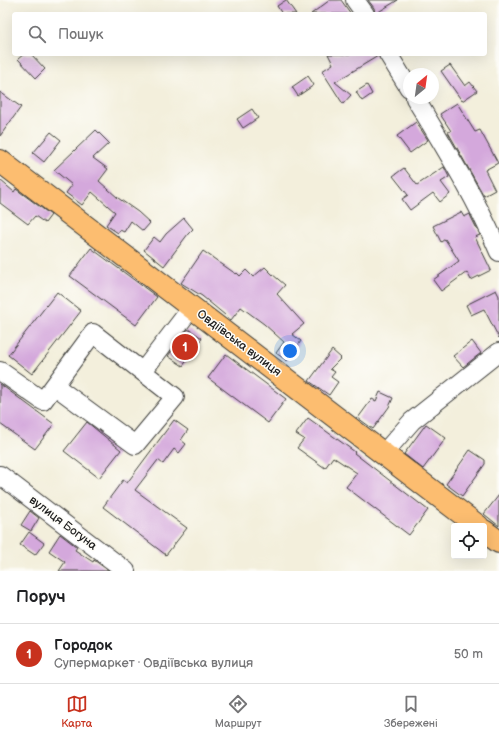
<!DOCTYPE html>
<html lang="uk">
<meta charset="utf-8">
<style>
:root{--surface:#fff;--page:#f2f2f2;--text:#202124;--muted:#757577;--line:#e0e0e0;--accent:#c8321e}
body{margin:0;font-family:"Balsamiq Sans",sans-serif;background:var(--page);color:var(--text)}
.controls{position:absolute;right:12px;bottom:12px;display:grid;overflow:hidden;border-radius:4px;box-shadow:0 4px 16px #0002}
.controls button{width:36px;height:36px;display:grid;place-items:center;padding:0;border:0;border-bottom:1px solid var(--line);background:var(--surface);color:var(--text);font:20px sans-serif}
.compass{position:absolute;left:403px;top:68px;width:36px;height:36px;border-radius:50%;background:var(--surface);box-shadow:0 4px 16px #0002;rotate:29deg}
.you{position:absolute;left:290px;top:351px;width:14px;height:14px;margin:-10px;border:3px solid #fff;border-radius:50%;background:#1a73e8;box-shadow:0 0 0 6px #1a73e833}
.badge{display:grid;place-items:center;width:26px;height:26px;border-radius:50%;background:var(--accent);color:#fff;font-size:13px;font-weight:700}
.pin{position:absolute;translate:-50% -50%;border:2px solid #fff;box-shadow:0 1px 4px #0006}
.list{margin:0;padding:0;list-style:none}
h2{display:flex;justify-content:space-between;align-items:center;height:52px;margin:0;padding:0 16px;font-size:17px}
h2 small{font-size:13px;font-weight:400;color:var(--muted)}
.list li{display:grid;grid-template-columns:26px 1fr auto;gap:12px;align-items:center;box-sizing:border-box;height:60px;padding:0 16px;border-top:1px solid var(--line)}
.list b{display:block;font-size:15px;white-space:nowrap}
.list p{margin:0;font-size:13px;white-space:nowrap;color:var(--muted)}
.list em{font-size:13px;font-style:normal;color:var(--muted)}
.icon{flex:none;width:22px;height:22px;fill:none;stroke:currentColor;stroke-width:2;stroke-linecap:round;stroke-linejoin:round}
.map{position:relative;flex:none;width:499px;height:571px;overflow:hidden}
.search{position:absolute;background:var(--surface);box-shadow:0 4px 16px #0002;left:12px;right:12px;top:12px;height:44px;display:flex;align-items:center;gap:10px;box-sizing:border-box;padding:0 14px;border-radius:4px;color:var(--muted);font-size:15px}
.sheet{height:112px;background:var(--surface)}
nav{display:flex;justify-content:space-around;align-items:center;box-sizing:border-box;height:56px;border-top:1px solid var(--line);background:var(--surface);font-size:11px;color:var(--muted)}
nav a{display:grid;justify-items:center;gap:2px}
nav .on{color:var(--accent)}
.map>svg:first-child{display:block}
.building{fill:#d4a8dc}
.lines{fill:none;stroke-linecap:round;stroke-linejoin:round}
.minor-casing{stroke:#3c3c39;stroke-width:20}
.major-casing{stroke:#3c3c39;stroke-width:24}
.minor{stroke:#fff;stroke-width:18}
.major{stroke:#fcbd6f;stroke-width:22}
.labels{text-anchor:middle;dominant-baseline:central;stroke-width:3;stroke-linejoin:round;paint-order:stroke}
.street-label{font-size:12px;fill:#1c1c1c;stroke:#fdfcf7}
</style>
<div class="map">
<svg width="499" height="571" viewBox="0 0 499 571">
<rect width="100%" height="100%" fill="#fdfcf7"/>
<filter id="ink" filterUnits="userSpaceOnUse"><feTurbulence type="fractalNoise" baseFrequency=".025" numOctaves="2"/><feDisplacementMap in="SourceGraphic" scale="8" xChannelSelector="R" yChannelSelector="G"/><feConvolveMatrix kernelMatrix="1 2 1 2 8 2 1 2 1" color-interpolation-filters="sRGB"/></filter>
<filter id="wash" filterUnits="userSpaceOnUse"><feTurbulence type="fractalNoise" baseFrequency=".012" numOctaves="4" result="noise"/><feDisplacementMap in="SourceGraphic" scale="16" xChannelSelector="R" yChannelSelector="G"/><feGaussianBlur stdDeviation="0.9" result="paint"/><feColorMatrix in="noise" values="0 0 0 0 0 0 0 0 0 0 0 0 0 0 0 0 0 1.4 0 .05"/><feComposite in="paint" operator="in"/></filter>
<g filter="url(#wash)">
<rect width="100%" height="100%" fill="#f3efdc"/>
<g id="blocks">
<!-- building -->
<path class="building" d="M 286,0 L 296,14 L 282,14 L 277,6 Z
M 330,0 L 341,0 L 351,14 L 311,14 Z
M 368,0 L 398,0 L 375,14 L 374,8 Z
M 24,54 L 31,54 L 45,69 L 36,78 L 18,59 Z
M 328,54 L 378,54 L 378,56 L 335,82 L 351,95 L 343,104 L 322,71 L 333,64 Z
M 450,65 L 465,86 L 470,82 L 477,91 L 462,101 L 441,71 Z
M 308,76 L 314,85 L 298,96 L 292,87 Z
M 367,85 L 372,94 L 362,101 L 356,92 Z
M 0,92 L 21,107 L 0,136 Z
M 457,103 L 475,132 L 480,130 L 498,163 L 485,170 L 495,190 L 484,196 L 448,132 L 451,131 L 440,114 Z
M 252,109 L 258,118 L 243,128 L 237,119 Z
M 416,122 L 428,140 L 410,153 L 397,136 Z
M 96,130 L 109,143 L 93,158 L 108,169 L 99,181 L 118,198 L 138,212 L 150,223 L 143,231 L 131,221 L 124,232 L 120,230 L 118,233 L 106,225 L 115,212 L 92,192 L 82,205 L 66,193 L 72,185 L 54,170 Z
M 51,132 L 61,140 L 44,162 L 33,153 Z
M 444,167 L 449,177 L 441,182 L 450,194 L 440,202 L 433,193 L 410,210 L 402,199 L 408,195 L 393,176 L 404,168 L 417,185 Z
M 0,180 L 14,192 L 16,189 L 51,215 L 45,223 L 35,216 L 28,224 L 0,203 Z
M 461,212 L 464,217 L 470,214 L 471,217 L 480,235 L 475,237 L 491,270 L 471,280 L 467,272 L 441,291 L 433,280 L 459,261 L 445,239 L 441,242 L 433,226 Z
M 184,218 L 193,229 L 188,234 L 164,266 L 144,250 L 154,237 L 160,242 L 166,234 Z
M 91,248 L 157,297 L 136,325 L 70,276 Z
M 203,251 L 236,274 L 237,273 L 240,276 L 246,270 L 253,277 L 265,267 L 272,274 L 285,285 L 277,294 L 304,324 L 292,334 L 301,341 L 287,361 L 276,353 L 284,342 L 264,324 L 241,307 L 231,320 L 202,296 L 181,283 Z
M 496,290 L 499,296 L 499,338 L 484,309 L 471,315 L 466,305 Z
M 57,292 L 81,311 L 32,374 L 8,355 Z
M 188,329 L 202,338 L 183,366 L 168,356 Z
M 472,341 L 481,353 L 463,367 L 453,356 Z
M 332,350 L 341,358 L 330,369 L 335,372 L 331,377 L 338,382 L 329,395 L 309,381 Z
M 226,354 L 286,399 L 268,423 L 208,378 Z
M 0,384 L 54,424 L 35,449 L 0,424 Z
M 380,392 L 393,398 L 389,407 L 373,429 L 358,418 L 372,399 L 376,401 Z
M 308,418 L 355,452 L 354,453 L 428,510 L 409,535 L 346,487 L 357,473 L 333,457 L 325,468 L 297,448 L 304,439 L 296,434 Z
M 174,420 L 188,430 L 181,440 L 186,444 L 179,453 L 174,449 L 163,464 L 158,460 L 135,490 L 187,528 L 166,555 L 103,507 L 123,480 L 127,483 Z
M 87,422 L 121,450 L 99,478 L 64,451 Z
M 426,424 L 446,438 L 423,469 L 404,454 Z
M 470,450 L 485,460 L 485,464 L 462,496 L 446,484 Z
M 499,495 L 499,526 L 484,514 Z
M 30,511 L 39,518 L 31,531 L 21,525 Z
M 29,532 L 44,543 L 35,555 L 20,545 Z
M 60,534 L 77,547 L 75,550 L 93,562 L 94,560 L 109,571 L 59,571 L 65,562 L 49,551 Z"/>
</g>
</g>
<g filter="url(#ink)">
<use href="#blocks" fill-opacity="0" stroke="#3c3c39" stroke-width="1"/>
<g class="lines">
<!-- minor casing -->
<g class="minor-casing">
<path id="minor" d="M 355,0 L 365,14
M 388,54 L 409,88
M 415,98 C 445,148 476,198 499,252
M 0,371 L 43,401 L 93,333 L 175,397 L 135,445 L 55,386
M 143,371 L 192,307
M 384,453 L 412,421 L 499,352
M 0,475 L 126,571"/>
</g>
<!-- major casing -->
<g class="major-casing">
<path id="major" d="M 0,161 L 478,526
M 484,531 L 499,542"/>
</g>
<!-- minor -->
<use href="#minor" class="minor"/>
<!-- major -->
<use href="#major" class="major"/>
</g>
</g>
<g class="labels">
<!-- street labels -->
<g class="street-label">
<text transform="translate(239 343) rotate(37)">Овдіївська вулиця</text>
<text transform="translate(63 523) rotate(37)">вулиця Богуна</text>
</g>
</g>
</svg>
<div class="controls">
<button><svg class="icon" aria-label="locate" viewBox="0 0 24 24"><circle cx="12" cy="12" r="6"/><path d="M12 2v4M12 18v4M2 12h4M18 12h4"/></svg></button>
</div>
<svg class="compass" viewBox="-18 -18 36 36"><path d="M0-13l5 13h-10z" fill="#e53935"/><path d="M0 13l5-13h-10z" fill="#757577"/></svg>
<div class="you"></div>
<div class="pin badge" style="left:185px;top:347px">1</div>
<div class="search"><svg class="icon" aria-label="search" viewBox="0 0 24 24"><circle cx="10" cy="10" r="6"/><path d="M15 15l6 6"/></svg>Пошук</div>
</div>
<section class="sheet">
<h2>Поруч<small></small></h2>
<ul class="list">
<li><span class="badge">1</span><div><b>Городок</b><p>Супермаркет · Овдіївська вулиця</p></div><em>50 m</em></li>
</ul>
</section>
<nav>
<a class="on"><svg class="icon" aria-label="map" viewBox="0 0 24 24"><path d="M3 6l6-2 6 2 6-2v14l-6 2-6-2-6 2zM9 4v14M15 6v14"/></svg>Карта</a>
<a><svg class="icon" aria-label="directions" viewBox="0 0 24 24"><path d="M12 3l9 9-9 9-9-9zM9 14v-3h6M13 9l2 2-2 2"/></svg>Маршрут</a>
<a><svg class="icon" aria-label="saved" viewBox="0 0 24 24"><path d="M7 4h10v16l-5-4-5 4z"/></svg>Збережені</a>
</nav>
